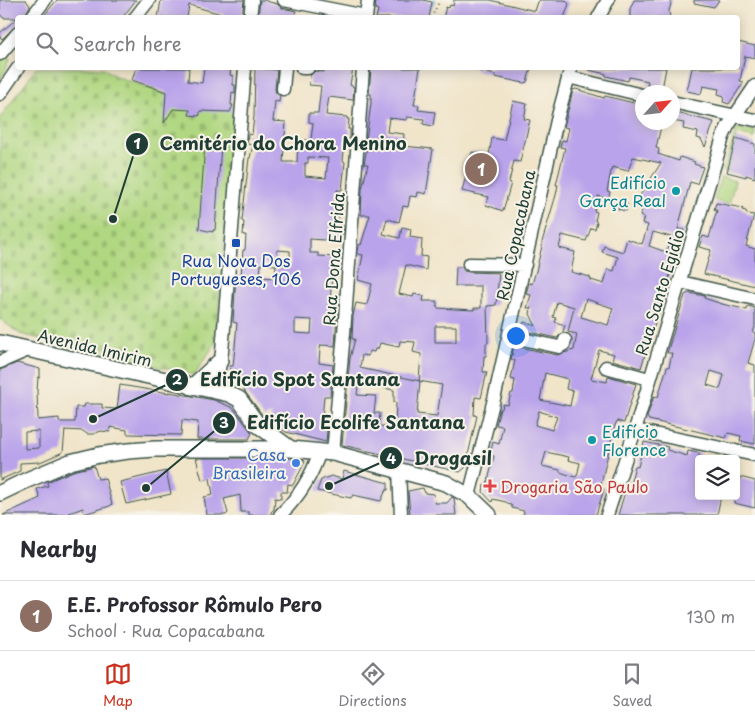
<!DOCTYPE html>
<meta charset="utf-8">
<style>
:root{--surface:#fff;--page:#f7f7f7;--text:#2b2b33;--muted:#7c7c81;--line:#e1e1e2;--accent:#c8321e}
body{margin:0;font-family:"Playpen Sans",sans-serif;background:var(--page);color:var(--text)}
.controls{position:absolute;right:15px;bottom:15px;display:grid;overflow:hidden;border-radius:5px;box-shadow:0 2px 12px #0003}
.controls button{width:45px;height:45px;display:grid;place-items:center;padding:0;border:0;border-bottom:1px solid var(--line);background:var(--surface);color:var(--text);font:25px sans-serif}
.compass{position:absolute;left:635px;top:85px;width:45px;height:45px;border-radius:50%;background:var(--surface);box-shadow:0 2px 12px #0003;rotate:63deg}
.you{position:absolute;left:515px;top:335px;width:18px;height:18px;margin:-12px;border:4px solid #fff;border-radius:50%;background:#1a73e8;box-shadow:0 0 0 8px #1a73e833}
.badge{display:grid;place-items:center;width:32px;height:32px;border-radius:50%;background:var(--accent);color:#fff;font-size:16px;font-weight:700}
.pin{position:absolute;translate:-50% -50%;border:2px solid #fff;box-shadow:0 1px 5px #0006}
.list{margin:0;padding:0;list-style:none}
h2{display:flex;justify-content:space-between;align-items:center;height:65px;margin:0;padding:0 20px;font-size:21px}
h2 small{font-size:16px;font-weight:400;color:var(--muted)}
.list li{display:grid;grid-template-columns:32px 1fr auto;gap:15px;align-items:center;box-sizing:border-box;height:70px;padding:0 20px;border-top:1px solid var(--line)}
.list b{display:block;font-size:19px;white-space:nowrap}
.list p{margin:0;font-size:16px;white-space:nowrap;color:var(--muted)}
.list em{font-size:16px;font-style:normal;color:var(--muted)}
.icon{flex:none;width:28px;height:28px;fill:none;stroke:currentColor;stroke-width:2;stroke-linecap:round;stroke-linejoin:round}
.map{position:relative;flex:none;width:755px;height:515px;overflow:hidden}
.search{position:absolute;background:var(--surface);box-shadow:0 2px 12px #0003;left:15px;right:15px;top:15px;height:55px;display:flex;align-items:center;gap:12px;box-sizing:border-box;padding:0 18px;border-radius:5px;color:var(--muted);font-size:19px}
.sheet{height:135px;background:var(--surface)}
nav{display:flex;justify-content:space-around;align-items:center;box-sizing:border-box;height:70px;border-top:1px solid var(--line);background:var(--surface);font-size:14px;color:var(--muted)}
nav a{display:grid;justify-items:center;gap:2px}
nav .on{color:var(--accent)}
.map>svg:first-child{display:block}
.cemetery{fill:url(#cemetery-stones);stroke:#688a5a}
.green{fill:#b0d781;stroke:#688a5a}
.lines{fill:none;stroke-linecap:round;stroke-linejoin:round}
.stream{stroke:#63a8d9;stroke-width:2.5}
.building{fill:#b9a3ea;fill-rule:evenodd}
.minor-casing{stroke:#3e564a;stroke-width:15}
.major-casing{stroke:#3e564a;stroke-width:18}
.path{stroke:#3e564a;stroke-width:2;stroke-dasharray:1 4;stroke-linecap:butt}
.minor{stroke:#fff;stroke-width:12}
.major{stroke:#fff;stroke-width:15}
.culture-dot{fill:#0f9aa8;stroke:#f7f3e8;stroke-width:2}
.transit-dot{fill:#1a4fb4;stroke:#f7f3e8;stroke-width:2}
.shop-dot{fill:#3f7fe0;stroke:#f7f3e8;stroke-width:2}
.health-dot{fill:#e0444e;stroke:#f7f3e8;stroke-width:2}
.labels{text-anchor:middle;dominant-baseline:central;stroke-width:4;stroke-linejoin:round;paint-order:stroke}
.culture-label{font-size:16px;fill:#0d838f;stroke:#f7f3e8;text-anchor:end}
.street-label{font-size:16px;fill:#1f3d34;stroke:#f7f3e8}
.transit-label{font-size:16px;fill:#164399;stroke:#f7f3e8}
.shop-label{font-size:16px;fill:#366cbe;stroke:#f7f3e8;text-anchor:end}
.health-label{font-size:16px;fill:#be3a42;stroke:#f7f3e8;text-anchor:start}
.leader{fill:none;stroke:#1f3d34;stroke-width:2}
.callout-dot{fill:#1f3d34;stroke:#f7f3e8;stroke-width:2}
.mark-label{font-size:15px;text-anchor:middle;font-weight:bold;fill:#fff}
.callout-label{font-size:18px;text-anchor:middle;font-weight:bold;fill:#1f3d34;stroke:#f7f3e8;stroke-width:4;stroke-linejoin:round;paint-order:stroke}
</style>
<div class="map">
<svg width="755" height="515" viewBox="0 0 755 515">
<defs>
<pattern id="cemetery-stones" width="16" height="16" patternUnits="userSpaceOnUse" patternTransform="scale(1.25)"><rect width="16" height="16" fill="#b0d781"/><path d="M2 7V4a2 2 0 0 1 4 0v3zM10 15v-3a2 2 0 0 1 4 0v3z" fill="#97b970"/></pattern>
</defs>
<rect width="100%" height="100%" fill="#f7f3e8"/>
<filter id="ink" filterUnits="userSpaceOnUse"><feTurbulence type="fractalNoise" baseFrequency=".02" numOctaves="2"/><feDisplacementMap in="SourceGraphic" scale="10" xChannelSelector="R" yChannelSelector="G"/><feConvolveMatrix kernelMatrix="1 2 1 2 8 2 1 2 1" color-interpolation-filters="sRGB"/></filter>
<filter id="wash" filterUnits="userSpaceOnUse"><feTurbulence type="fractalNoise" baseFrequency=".0096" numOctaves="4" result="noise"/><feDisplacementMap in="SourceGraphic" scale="20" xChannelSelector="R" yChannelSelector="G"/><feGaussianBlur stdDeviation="1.12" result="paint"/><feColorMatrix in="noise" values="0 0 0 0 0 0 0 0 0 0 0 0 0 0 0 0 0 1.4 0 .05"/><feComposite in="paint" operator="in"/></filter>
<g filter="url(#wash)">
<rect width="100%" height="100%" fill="#f0e4c9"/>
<!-- cemetery -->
<path class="cemetery" d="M 36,68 L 103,68 L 115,76 L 169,95 L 236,106 L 216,342 L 194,375 L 20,334 L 0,319 L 0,118 Z"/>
<!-- green -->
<path class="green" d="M 8,55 L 10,59 L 0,81 L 0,63 Z
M 737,128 L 755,131 L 755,138 L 737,134 L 727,172 L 723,171 Z
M 721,177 L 735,181 L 729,204 L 714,200 Z"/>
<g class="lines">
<!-- stream -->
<path class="stream" d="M 430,9 L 434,0"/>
</g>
<g id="blocks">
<!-- building -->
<path class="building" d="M 0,0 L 26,0 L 30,6 L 23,18 L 18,18 L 18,24 L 2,39 L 0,37 L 0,33 L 17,18 L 3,18 L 0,14 Z
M 57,0 L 136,0 L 122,18 L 42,18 Z
M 161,0 L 244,0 L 242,18 L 225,15 L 189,5 L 187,18 L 158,18 Z
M 260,0 L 266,0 L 266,1 L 277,4 L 282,8 L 296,11 L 294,18 L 262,18 L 258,16 Z
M 376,0 L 423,0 L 432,2 L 429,18 L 376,18 L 378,10 L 375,9 Z
M 454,0 L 490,0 L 535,11 L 538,2 L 540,0 L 565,0 L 569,4 L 564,18 L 443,18 L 446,7 L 449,8 L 450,5 L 453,6 Z
M 634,0 L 672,0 L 669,11 L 670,18 L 630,18 L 630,9 Z
M 694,0 L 719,0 L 714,7 L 694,3 Z
M 738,42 L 755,46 L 755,58 L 745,56 L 740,81 L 744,82 L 729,104 L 723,102 L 724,96 L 718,94 L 719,89 L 703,86 L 701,94 L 687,91 L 692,68 L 738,68 Z
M 136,68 L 189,68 L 188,81 L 202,83 L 204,68 L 231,68 L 230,75 L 233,76 L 233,85 L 235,85 L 235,93 L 232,92 L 231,105 L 233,105 L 230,112 L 200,111 L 200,115 L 198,116 L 189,115 L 190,110 L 173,109 L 164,123 L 166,92 L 132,80 Z
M 255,68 L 277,70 L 275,89 L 276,93 L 280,96 L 279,102 L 275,101 L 273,121 L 286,122 L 283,162 L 297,162 L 298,140 L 311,140 L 313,123 L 309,122 L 309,113 L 318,113 L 321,86 L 309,85 L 310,76 L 315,71 L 324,72 L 324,68 L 353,68 L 350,85 L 354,87 L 353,100 L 329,97 L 326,115 L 347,117 L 347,119 L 349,119 L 348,129 L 350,129 L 350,139 L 345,139 L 343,161 L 345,162 L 342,190 L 337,190 L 336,203 L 340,203 L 338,226 L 344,226 L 343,234 L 339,234 L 339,241 L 310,239 L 310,253 L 318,253 L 318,256 L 337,257 L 337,267 L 333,267 L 330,301 L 335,301 L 334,311 L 337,311 L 335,346 L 321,345 L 320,349 L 319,363 L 333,365 L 330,396 L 324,396 L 322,420 L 328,420 L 326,442 L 286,432 L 271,422 L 272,414 L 264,417 L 231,373 L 229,366 L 233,366 L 235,347 L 237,323 L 233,322 L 236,276 L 241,276 L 243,250 L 245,250 L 246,235 L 243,235 L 244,222 L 242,221 L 249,158 L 250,158 L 253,145 L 247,144 L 248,134 L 252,135 L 254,116 ZM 308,157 L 328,158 L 326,178 L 305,176 L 305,163 L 308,163 ZM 277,250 L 290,251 L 290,266 L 276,265 L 275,278 L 260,277 L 261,264 L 276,265 ZM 295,319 L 312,320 L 311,334 L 295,333 Z
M 371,68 L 420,68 L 414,105 L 419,105 L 418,110 L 435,112 L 433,126 L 423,124 L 424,119 L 407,117 L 407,120 L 389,118 L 387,132 L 404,134 L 403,146 L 433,149 L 426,194 L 418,192 L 417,197 L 410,196 L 408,207 L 403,206 L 399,222 L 387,219 L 383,234 L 400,238 L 402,227 L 411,229 L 410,237 L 422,239 L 421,256 L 427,257 L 426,270 L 406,265 L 399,294 L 413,297 L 414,294 L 424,296 L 423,301 L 437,301 L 437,308 L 474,310 L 474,308 L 481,308 L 481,286 L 455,286 L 456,267 L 462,267 L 464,271 L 469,272 L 499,273 L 496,305 L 487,306 L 488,343 L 486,343 L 486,356 L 484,356 L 483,372 L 487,372 L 481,398 L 475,397 L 474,415 L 477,416 L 465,468 L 460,472 L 342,445 L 350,358 L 355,339 L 352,339 L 353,316 L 356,303 L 367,305 L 372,284 L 358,280 L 363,255 L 358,254 L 359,244 L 361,245 L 370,215 L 361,215 L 362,189 L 368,164 L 364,164 L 368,141 L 366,140 L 371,104 L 371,94 L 369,94 ZM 435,326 L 456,326 L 456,342 L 435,342 ZM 400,341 L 415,342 L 413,352 L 421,354 L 419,381 L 442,385 L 437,416 L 417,414 L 420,381 L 360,368 L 362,355 L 368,356 L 370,351 L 374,352 L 375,349 L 378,349 L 380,343 L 399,347 ZM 359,377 L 385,384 L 384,388 L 394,390 L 394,402 L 396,402 L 395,427 L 379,426 L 380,413 L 374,413 L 376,396 L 357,395 Z
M 475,68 L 531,68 L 527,82 L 524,83 L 495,77 L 495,75 L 475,70 Z
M 589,68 L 666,68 L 662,89 L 647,85 L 648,81 L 629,77 L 628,81 L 606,76 L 606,74 L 589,70 Z
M 576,89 L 604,98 L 605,96 L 642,105 L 642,122 L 662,122 L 656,148 L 659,149 L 658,154 L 679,161 L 680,157 L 695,162 L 694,164 L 703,167 L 697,184 L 690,182 L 678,229 L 684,230 L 641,368 L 612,360 L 614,354 L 599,350 L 591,379 L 607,382 L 608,376 L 636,384 L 624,423 L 617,421 L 614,428 L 600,488 L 604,489 L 596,515 L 523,515 L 524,511 L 512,508 L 512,506 L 506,502 L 493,499 L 492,502 L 483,492 L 484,485 L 486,485 L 488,481 L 494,456 L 490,455 L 493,442 L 499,444 L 503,426 L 496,425 L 500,409 L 502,409 L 503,404 L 508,405 L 511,393 L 513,393 L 515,380 L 511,379 L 515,360 L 511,359 L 514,346 L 557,355 L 574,350 L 577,334 L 568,332 L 574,307 L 557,302 L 553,317 L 556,318 L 555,322 L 565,325 L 563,332 L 557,338 L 521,330 L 524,322 L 536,326 L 530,314 L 531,308 L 527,308 L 531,295 L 526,294 L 529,283 L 532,284 L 536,271 L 543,242 L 542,242 L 556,195 L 558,185 L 556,185 L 565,148 L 560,147 L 562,140 L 566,141 L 569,128 L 564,127 L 573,90 ZM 633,157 L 661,163 L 637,200 L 644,203 L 640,216 L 644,217 L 642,223 L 648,225 L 642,244 L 627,239 L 623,252 L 604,246 L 602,252 L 618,257 L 614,271 L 608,269 L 604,284 L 591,280 L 590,277 L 571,272 L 575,252 L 559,248 L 562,235 L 586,241 L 591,228 L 595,229 L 597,222 L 595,221 L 597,212 L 594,211 L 598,196 L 608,199 L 610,192 L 607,191 L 612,167 L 628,171 ZM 653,232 L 671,237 L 666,252 L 649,246 ZM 586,299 L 613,308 L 608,325 L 581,317 ZM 545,373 L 568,379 L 566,389 L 573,391 L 570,406 L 540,400 ZM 539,411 L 557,417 L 552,430 L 535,425 ZM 546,452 L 569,457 L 568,460 L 580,463 L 577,476 L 575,477 L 560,472 L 560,470 L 542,466 Z
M 513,101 L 527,104 L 524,119 L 530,120 L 520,162 L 514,161 L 509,182 L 511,183 L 503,211 L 486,205 L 489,197 L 462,191 L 472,152 L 489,155 L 492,138 L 504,140 Z
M 672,112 L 714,122 L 705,147 L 701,139 L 697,138 L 698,132 L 683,129 L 684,123 L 672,121 Z
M 736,138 L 755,144 L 755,178 L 746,175 L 746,177 L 727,172 Z
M 205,143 L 221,145 L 215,230 L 213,230 L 213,232 L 199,229 Z
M 620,202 L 628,205 L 626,211 L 618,209 Z
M 716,203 L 743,208 L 742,210 L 746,211 L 747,214 L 754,215 L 746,246 L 755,249 L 755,286 L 704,274 L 711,250 L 699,247 L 703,236 L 709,238 L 717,210 L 714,210 Z
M 689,293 L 705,296 L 704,298 L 722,304 L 744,309 L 747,310 L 748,306 L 755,308 L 755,327 L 753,333 L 755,333 L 755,339 L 748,363 L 755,365 L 755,444 L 740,441 L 741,436 L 728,433 L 726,438 L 649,420 L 647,417 L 654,396 L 658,397 L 667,367 L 669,367 L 672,353 L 667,353 L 685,295 ZM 711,371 L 724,375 L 720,389 L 707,385 Z
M 17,363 L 40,369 L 40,378 L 38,377 L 37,391 L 38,420 L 59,418 L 59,422 L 75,422 L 76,407 L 84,407 L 85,404 L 102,404 L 102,408 L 117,409 L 120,385 L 169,393 L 169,392 L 214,400 L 233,408 L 252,433 L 249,439 L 197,439 L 198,422 L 182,420 L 181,435 L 127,434 L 127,430 L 110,427 L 110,432 L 101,431 L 93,434 L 87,434 L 83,431 L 65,430 L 63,452 L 40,462 L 20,463 L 20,471 L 0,480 L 0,370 ZM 39,431 L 39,448 L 25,449 L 25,432 Z
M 644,442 L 668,447 L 667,450 L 687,456 L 688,451 L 699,453 L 699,496 L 721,496 L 717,515 L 618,515 L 625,492 L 628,493 L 635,466 L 638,467 Z
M 196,458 L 291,458 L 304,460 L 305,462 L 293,485 L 288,484 L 287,492 L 281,492 L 281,499 L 275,498 L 274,509 L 271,512 L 271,515 L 249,515 L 249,512 L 241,512 L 240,495 L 224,499 L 228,513 L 226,515 L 207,515 L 204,497 L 213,495 L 210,478 L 202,480 Z
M 94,466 L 98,479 L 105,478 L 112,504 L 110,506 L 84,514 L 83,508 L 69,513 L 70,515 L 3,515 L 40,498 L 37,489 L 48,486 L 47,482 L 73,471 Z
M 166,471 L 171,494 L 126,504 L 120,482 Z
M 344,471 L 388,483 L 388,490 L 386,490 L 381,501 L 353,495 L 351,498 L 317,491 L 321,480 L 331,476 L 342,479 Z
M 740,477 L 755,481 L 755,508 L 734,503 Z
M 423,488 L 425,493 L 434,494 L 435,503 L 447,503 L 452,497 L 454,498 L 456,515 L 410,515 L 408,491 Z"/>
</g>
</g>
<g filter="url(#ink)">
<use href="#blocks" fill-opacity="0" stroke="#3e564a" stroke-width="1"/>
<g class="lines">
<!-- minor casing -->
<g class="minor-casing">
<path id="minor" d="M 284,0 L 366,16
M 31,18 L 45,0
M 135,18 L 149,0
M 250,18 L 252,0
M 366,18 L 368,0
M 598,18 L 608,0
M 0,54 L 18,33
M 302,68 L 308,68
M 568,77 L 642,95
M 283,89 L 285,68
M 0,94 L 18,68
M 672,102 L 755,120
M 469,264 L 525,265
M 680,282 L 755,299
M 509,336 L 559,347 L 564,344 L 565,340
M 0,362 L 28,350
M 606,367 L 649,379
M 215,391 L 222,352 L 245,68
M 635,430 L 755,455
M 333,453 L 344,333 L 363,68
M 399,470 L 401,515
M 469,496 L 495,395 L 558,116 L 571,68
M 280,515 C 299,497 312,476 320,451
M 607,515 L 635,430 L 723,137 L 728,126 L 755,86"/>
</g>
<!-- major casing -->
<g class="major-casing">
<path id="major" d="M 0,343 L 229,394 L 239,399 L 258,425 L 291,449
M 192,387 L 220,361
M 0,493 L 27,480 L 70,462 L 99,455 L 128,451 L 155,449 L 291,449 L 333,453 L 446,483 L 469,496 L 489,515"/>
</g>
<!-- path -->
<path class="path" d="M 431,18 L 440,0"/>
<!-- minor -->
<use href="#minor" class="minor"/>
<!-- major -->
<use href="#major" class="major"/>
</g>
</g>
<!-- markers -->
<g class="culture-dot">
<circle cx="676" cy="191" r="5"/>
<circle cx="592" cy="440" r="5"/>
</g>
<rect class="transit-dot" x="231" y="238" width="10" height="10" rx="2.5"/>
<circle class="shop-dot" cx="296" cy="463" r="5"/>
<path class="health-dot" d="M487.5 478.5h5v5h5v5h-5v5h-5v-5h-5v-5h5z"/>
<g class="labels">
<!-- culture labels -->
<g class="culture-label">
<text x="666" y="182">Edifício<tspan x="666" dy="18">Garça Real</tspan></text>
<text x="602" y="431" text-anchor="start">Edifício<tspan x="602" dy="18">Florence</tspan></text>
</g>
<!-- street labels -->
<g class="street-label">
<text transform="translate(515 235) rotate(-78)">Rua Copacabana</text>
<text transform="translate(333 259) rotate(-86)">Rua Dona Elfrida</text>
<text transform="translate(659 292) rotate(-73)">Rua Santo Egidio</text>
<text transform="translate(95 347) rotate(13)">Avenida Imirim</text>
</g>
<!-- transit labels -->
<g class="transit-label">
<text x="236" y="260">Rua Nova Dos<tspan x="236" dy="18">Portugueses, 106</tspan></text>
</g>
<!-- shop labels -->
<g class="shop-label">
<text x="286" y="454">Casa<tspan x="286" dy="18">Brasileira</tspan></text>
</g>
<!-- health labels -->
<g class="health-label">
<text x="500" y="486">Drogaria São Paulo</text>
</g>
</g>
<!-- callouts -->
<path class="leader" d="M113 219L137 144M93 419L177 380M146 488L224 423M329 486L391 458"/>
<g class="callout-dot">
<circle cx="113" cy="219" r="5"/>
<circle cx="93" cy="419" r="5"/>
<circle cx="146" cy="488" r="5"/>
<circle cx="329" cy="486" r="5"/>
<circle cx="137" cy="144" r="12"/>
<circle cx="177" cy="380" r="12"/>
<circle cx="224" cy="423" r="12"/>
<circle cx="391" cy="458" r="12"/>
</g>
<g class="mark-label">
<text x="137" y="149">1</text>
<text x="177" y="385">2</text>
<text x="224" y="428">3</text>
<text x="391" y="464">4</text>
</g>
<g class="callout-label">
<text x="283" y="150">Cemitério do Chora Menino</text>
<text x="300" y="386">Edifício Spot Santana</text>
<text x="356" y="429">Edifício Ecolife Santana</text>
<text x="453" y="465">Drogasil</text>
</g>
</svg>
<div class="controls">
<button><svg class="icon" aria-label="layers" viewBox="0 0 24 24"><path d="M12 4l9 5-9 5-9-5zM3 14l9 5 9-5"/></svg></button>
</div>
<svg class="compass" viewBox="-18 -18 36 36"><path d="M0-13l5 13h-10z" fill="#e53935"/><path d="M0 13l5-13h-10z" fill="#7c7c81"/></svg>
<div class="you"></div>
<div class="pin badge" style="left:481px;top:169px;background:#8d6e63">1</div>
<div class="search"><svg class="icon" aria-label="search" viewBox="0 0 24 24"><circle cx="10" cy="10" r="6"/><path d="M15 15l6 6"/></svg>Search here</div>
</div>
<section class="sheet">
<h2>Nearby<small></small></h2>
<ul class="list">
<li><span class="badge" style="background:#8d6e63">1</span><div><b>E.E. Profossor Rômulo Pero</b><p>School · Rua Copacabana</p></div><em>130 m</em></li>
</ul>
</section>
<nav>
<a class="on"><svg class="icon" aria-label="map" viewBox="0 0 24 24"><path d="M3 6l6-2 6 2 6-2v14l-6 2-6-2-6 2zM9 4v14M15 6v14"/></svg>Map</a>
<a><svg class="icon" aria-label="directions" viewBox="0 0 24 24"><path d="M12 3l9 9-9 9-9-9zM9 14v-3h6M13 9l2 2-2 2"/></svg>Directions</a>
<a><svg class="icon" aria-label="saved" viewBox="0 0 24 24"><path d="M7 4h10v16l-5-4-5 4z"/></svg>Saved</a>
</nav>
